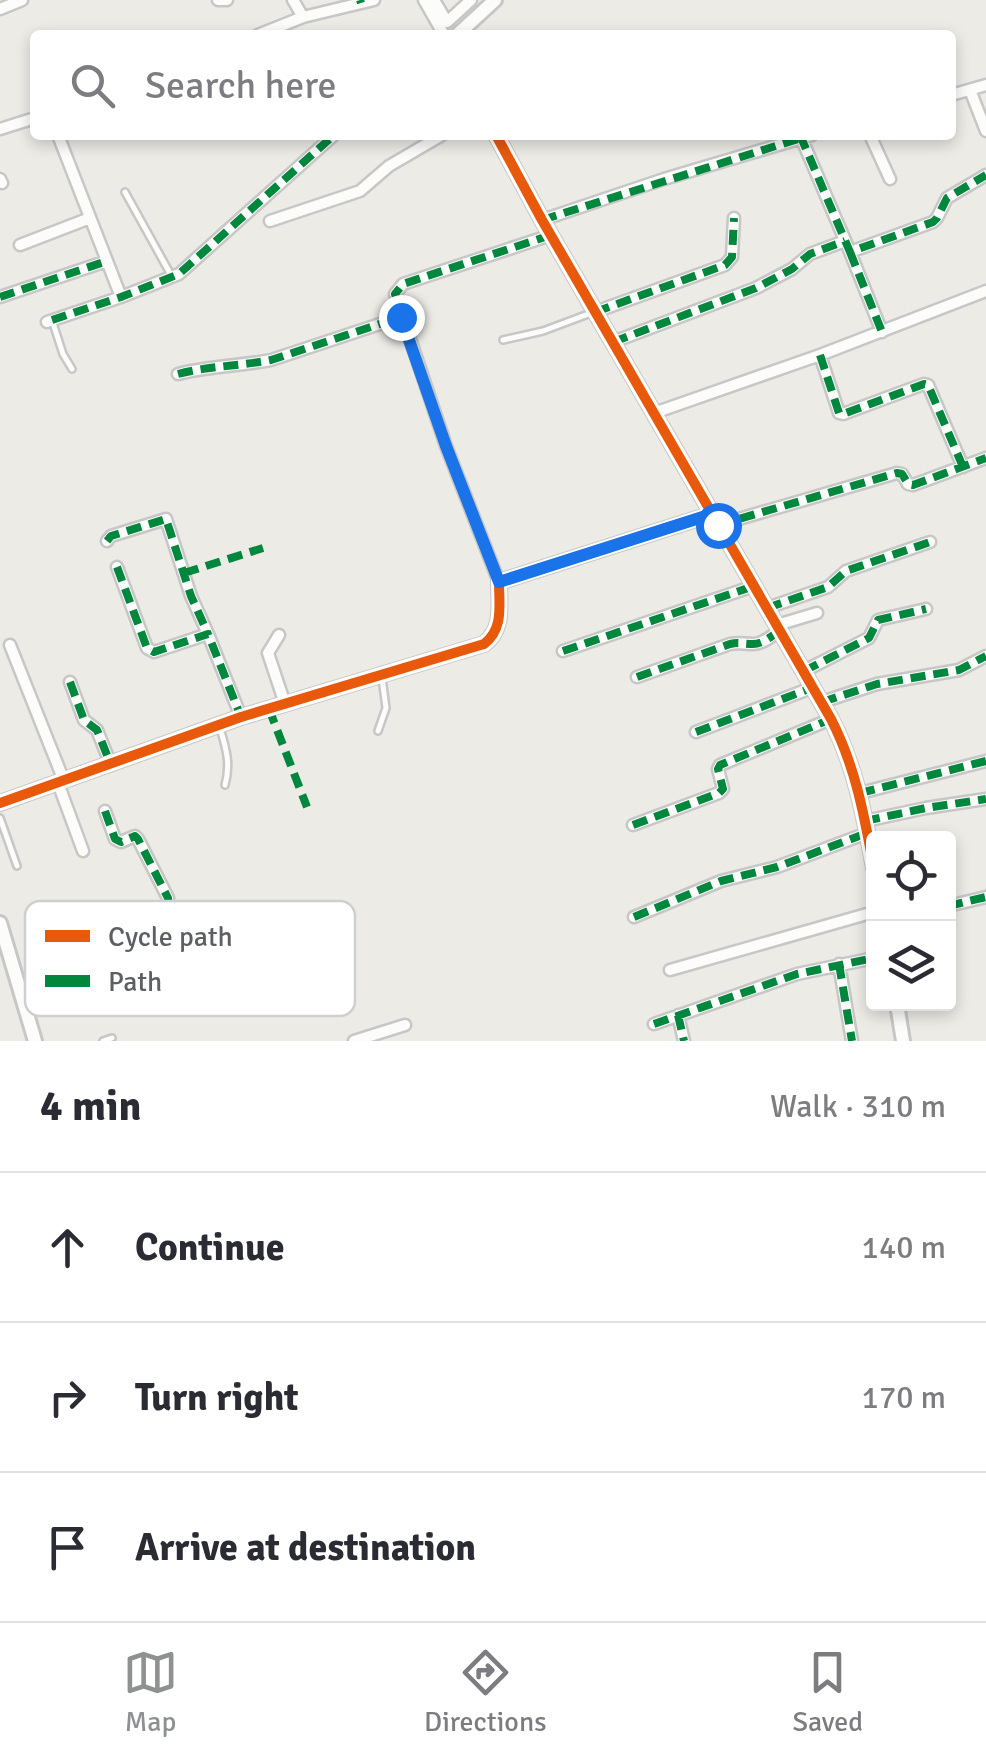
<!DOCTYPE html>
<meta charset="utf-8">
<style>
:root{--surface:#fff;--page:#f2f2f3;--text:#2b2b33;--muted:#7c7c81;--line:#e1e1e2;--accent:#8e9092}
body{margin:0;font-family:Signika,sans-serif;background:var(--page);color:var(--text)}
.controls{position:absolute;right:30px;bottom:30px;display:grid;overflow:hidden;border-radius:10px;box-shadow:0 5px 15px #0003}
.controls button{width:90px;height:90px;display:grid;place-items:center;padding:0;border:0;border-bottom:2px solid var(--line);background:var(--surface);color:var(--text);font:50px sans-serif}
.stop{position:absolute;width:30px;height:30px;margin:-22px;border:8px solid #1a73e8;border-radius:50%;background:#fff}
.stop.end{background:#1a73e8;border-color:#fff;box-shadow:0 2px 10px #0008}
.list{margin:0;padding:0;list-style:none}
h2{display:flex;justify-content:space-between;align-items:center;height:130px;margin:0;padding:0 40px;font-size:42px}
h2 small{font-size:32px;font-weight:400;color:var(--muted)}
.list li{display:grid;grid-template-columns:65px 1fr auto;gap:30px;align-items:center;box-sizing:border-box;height:150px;padding:0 40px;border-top:2px solid var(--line)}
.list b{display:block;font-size:38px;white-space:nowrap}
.list em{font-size:32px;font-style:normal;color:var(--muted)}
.icon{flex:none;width:55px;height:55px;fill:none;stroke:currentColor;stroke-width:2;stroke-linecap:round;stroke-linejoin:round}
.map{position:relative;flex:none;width:986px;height:1041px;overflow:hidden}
.search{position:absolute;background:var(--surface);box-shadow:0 5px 15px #0003;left:30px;right:30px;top:30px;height:110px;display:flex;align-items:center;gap:25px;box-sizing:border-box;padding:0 35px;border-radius:10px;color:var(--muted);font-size:38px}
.sheet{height:580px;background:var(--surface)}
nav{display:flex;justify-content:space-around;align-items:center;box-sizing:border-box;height:140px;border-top:2px solid var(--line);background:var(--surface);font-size:28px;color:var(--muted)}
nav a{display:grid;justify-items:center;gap:5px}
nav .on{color:var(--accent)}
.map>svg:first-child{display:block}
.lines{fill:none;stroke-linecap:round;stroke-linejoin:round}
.service-casing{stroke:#c8c7c7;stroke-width:10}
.minor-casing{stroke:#c8c7c7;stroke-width:15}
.tertiary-casing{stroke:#c8c7c7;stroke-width:18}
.service{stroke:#fcfcfb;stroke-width:5}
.minor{stroke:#fcfcfb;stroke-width:10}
.tertiary{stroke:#fcfcfb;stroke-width:12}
.quiet{stroke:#00873e;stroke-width:8;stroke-dasharray:15 8;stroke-linecap:butt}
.cycleway-casing{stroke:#fff;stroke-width:16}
.cycleway{stroke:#e8590c;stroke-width:10}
.route{stroke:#1a73e8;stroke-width:12}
.key{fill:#fff;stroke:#cecfd0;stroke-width:2.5}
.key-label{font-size:28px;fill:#5c5f64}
</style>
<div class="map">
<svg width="986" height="1041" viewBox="0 0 986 1041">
<rect width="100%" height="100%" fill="#ecebe6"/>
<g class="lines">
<!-- service casing -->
<g class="service-casing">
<path id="service" d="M 125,192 L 171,275
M 52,320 L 63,354 L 72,369
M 503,340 L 543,331 L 591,313
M 220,728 C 226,748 231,764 225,785
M 378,731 L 386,708 L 382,678
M 0,818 L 17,866
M 103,1041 L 112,1038"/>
</g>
<!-- minor casing -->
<g class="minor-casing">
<path id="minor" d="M 218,0 L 227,0
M 293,0 L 303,17
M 424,0 L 444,35
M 434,0 L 447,22 L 471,0
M 0,9 L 22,0
M 258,35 L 303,17 L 374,0
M 970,90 L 986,131
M 951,95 L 986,85
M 0,129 L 35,118
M 58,135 L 121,297
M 800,135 L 850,252 L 933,222 L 937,218 L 947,198 L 986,175
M 870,135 L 890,179
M 0,179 L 2,183
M 542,220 L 664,179 L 812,135
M 270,221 L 360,191 L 389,166 L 442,135
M 20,245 L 90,218
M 850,252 L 882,332
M 0,297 L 107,261
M 595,312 L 725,265 L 732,257 L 734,218
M 47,322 L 121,297 L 179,274 L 334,135
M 613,342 L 756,288 L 792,269 L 810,254 L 845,241
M 820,355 L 839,413 L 843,414 L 924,384 L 928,385 L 963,467
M 178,374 C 209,366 240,366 271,360 L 401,317
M 654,413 L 820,355 L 986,291
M 718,525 L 897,473 L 902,474 L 908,484 L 913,485 L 986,458
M 107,541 L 111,536 L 166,519 L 191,596 L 208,634
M 117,567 L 147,648 L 154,652 L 208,634 L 241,717
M 499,582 L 446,446 L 395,294 L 403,284 L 551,235
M 767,608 L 828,587 L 846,571 L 930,542
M 777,625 L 817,613
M 279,635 L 268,653 L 285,704
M 10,645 L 64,781
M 563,651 L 754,586
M 804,671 L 869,638 L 878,620 L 926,609
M 637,677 L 730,644 C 739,642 744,644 753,644 C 763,644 772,636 780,630
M 70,682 L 84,720 L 97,730 L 111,765
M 822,702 L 877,684 L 959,670 L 986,656
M 696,732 L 814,687
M 58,783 L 83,851
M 860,793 L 986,761
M 865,821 L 926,808 L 986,799
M 633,825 L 719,793 L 723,789 L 718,769 L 720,765 L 831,719
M 948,906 L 986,897
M 634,917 L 721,881 L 777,867 L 867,833
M 839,964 L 852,1041
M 670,970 L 874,912
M 24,1003 L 174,945 L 176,943 L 169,915 L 168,898 L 138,839 L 135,836 L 121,842 L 115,839 L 105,811
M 678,1015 L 684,1041
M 654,1024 L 797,974 L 874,958
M 354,1041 L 405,1025"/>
</g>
<!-- tertiary casing -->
<g class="tertiary-casing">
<path id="tertiary" d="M 457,35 L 495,0
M 496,135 L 542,220 L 831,719 C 856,768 864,815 874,868
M 0,803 L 241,717 L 484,644 C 504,629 499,605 499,582 L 712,514
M 0,923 L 35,1041
M 897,1004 L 903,1041"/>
</g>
<!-- service -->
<use href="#service" class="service"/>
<!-- minor -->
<use href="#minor" class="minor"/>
<!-- tertiary -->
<use href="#tertiary" class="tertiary"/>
<!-- quiet -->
<path class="quiet" d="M 360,0 L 361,3
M 442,35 L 443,34
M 800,135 L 850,252 L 933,222 L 937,218 L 947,198 L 986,175
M 542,220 L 801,138
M 850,252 L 882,332
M 0,297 L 107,261
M 595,312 L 725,265 L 732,257 L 734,218
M 52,320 L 121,297 L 179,274 L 334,135
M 613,342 L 756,288 L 792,269 L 810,254 L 845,241
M 820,355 L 839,413 L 843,414 L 924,384 L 928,385 L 963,467
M 178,374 C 209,366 240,366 271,360 L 401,317
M 718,525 L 897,473 L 902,474 L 908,484 L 913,485 L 986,458
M 107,541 L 111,536 L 166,519 L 191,596 L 208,634
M 117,567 L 147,648 L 154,652 L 208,634 L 241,717
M 184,573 L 263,548
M 499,582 L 446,446 L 395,294 L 403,284 L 551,235
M 767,608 L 828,587 L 846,571 L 930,542
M 563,651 L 754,586
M 804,671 L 869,638 L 878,620 L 926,609
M 637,677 L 730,644 C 739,642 744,644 753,644 C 763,644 772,636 780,630
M 70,682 L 84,720 L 97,730 L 111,765
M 822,702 L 877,684 L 959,670 L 986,656
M 269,709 L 307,807
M 696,732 L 814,687
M 860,793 L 986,761
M 105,811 L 115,839 L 121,842 L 135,836 L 138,839 L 168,898 L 169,915 L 176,939 L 174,945
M 865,821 L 926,808 L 986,799
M 633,825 L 719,793 L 723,789 L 718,769 L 720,765 L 831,719
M 948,906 L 986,897
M 634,917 L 721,881 L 777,867 L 867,833
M 839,964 L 852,1041
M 678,1015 L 684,1041
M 654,1024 L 797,974 L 874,958"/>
<!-- cycleway casing -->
<g class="cycleway-casing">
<path id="cycleway" d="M 496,135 L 542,220 L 831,719 C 856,768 864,815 874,868
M 0,803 L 241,717 L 484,644 C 504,629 499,605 499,582 L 712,514"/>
</g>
<!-- cycleway -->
<use href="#cycleway" class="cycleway"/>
</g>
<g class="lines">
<!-- route -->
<path class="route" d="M 401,317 L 446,446 L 499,582 L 712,514 L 718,525"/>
</g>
<!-- legend -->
<rect x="25" y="901" width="330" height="115" rx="15" class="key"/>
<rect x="45" y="930" width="45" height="12" fill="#e8590c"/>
<rect x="45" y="975" width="45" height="12" fill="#00873e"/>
<g class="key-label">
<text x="108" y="946">Cycle path</text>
<text x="108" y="991">Path</text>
</g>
</svg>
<div class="controls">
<button><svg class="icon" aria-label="locate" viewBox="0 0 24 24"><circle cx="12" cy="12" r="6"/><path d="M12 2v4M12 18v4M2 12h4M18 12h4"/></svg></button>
<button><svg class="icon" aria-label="layers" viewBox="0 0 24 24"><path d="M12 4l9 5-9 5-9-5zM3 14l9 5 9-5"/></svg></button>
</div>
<div class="stop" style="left:718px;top:525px"></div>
<div class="stop end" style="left:401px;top:317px"></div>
<div class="search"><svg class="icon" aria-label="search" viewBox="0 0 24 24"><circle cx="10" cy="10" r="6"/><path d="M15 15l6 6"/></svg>Search here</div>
</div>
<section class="sheet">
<h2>4 min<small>Walk · 310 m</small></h2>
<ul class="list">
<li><svg class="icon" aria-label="ahead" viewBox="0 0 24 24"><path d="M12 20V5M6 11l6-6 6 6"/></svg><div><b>Continue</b></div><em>140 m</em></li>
<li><svg class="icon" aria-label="right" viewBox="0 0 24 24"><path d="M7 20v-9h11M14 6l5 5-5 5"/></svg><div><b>Turn right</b></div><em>170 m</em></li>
<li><svg class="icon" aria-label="arrive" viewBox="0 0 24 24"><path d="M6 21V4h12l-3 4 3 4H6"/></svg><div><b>Arrive at destination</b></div></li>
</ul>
</section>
<nav>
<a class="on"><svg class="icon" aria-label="map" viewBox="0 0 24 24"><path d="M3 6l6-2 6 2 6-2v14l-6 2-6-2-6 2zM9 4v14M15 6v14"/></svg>Map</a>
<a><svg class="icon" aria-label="directions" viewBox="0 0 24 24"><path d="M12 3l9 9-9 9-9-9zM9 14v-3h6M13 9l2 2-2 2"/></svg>Directions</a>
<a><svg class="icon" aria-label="saved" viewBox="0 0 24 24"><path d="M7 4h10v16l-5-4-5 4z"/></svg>Saved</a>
</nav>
